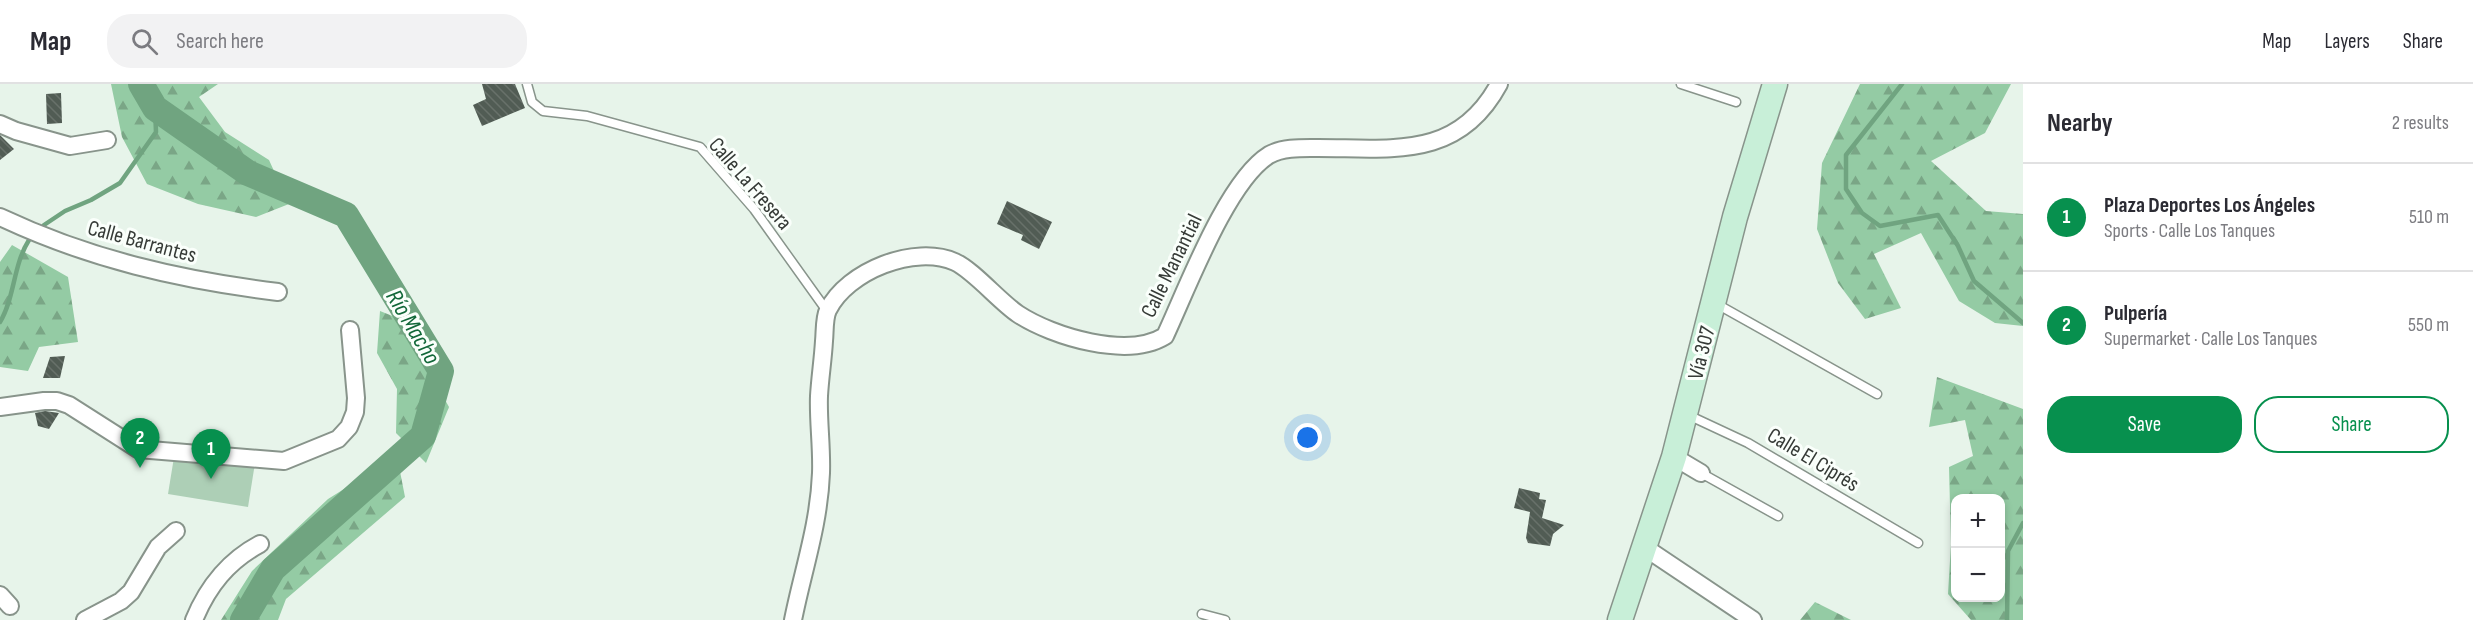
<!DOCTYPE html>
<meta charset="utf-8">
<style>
:root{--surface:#fff;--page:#f2f2f3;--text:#2b2b33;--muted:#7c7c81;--line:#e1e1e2;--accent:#07904e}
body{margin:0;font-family:"Sofia Sans Condensed",sans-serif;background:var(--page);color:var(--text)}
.controls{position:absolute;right:18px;bottom:18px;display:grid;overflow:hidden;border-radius:12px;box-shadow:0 3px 9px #0003}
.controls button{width:54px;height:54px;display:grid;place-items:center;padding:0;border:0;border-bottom:2px solid var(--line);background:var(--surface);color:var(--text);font:30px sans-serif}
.you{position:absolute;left:1308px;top:354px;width:21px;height:21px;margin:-15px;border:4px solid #fff;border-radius:50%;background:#1a73e8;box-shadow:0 0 0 9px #1a73e833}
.badge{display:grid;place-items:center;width:39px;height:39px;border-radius:50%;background:var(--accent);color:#fff;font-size:20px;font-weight:700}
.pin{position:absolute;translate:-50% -50px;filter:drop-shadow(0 2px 3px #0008)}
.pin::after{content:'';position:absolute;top:32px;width:21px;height:18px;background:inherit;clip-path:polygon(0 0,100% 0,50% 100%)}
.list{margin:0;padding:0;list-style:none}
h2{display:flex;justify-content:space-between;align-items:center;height:78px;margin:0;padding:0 24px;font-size:26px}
h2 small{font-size:20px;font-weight:400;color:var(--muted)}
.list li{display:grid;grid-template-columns:39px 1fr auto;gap:18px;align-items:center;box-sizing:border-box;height:108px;padding:0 24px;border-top:2px solid var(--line)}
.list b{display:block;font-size:22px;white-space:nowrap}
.list p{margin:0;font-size:20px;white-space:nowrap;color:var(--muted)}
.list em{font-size:20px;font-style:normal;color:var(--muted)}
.actions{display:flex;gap:12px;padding:18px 24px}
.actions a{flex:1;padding:14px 0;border:2px solid var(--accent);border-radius:24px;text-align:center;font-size:21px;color:var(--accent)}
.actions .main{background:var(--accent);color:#fff}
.icon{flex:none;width:33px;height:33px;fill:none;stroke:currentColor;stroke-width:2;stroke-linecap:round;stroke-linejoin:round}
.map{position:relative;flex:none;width:2023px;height:536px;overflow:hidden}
header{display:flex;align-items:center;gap:36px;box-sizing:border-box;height:84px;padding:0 30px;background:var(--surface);border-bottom:2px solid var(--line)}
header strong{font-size:28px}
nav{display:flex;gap:33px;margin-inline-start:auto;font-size:21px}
.search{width:420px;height:54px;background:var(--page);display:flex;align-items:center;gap:15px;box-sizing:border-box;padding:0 21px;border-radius:24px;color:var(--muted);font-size:22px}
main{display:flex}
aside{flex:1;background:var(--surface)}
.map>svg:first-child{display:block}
.forest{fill:url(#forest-firs);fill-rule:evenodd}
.pitch{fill:#adcfb6}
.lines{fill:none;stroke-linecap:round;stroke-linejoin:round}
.stream{stroke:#70a480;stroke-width:4.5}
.river{stroke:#70a480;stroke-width:26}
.building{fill:url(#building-back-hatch)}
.lane-casing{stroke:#88948b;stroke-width:11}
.street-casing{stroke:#88948b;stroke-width:20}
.secondary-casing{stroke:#88948b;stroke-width:27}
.lane{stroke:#fff;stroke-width:8}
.street{stroke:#fff;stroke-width:16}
.secondary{stroke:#c8efd8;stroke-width:24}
.labels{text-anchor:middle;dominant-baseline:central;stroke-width:6;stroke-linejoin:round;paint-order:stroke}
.street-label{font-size:22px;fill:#363b37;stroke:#fafffb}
.water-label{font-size:24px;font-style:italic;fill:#126839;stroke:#fafffb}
</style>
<header>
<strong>Map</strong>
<div class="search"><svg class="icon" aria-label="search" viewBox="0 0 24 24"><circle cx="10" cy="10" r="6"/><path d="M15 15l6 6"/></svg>Search here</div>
<nav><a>Map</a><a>Layers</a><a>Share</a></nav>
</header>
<main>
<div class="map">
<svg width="2023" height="536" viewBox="0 0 2023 536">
<defs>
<pattern id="forest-firs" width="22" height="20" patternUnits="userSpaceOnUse" patternTransform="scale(1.5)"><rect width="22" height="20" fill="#94cba4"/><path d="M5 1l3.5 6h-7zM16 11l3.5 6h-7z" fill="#7aa686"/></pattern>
<pattern id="building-back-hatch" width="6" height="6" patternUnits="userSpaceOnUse" patternTransform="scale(1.5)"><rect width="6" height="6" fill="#515c54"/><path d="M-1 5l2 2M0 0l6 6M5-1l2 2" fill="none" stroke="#68716a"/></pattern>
</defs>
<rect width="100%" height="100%" fill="#e7f4ea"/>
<!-- forest -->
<path class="forest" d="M 111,0 L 218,0 L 199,13 L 225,48 L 269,76 L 289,120 L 256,133 L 198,120 L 147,100 L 122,53 Z
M 1860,0 L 2011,0 L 1985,49 L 1931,77 L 1986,127 L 2023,130 L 2023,242 L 1995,239 L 1959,217 L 1921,149 L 1874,170 L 1901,224 L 1865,235 L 1838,199 L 1817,145 L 1822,79 Z
M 12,161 L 68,193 L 78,258 L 39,263 L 28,287 L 0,283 L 0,178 Z
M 380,227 L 400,235 L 449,323 L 426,379 L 396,349 L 397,305 L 377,269 Z
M 1937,293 L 2023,325 L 2023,536 L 1971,536 L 1948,510 L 1951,460 L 1949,383 L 1973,372 L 1965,336 L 1929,343 ZM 1956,414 L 2000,414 L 2000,514 L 1956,514 Z
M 397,372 L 405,413 L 286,515 L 278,536 L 221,536 L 252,487 L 328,415 Z
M 1815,518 L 1851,536 L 1800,536 Z"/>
<!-- pitch -->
<path class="pitch" d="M 175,367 L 255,379 L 248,423 L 168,410 Z"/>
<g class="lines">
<!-- stream -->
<path class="stream" d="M 1902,0 L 1846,71 L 1846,105 L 1862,129 L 1880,142 L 1938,131 L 1958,162 L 1974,197 L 2023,239
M 44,141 L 65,127 L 91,116 L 120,99 L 156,48 L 155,24
M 0,238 C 15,213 13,181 29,156
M 2007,536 L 2008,467 L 2023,439"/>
<!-- river -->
<path class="river" d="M 141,0 L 155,24 L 248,89 L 346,131 L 441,287 L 423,352 L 273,485 L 243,536"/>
</g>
<!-- building -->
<path class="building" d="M 482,0 L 515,0 L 525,24 L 482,42 L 473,21 L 486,15 Z
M 61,9 L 62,39 L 47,40 L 46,10 Z
M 0,51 L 14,65 L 0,76 Z
M 1007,117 L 1052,138 L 1039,165 L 1021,156 L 1023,151 L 997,140 Z
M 65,272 L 60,294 L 43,294 L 50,273 Z
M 45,327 L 59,329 L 49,345 L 38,342 L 35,329 Z
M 1519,404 L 1540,409 L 1539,415 L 1546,416 L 1542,434 L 1564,441 L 1553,450 L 1550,462 L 1528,459 L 1526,454 L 1530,428 L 1514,424 Z"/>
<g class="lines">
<!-- lane casing -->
<g class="lane-casing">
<path id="lane" d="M 527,0 L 532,18 L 543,27 L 587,32 L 700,63 L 754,125 L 827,227
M 1681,0 L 1736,18
M 1715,219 L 1877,310
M 1688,331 L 1748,359 L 1918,459
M 1701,389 L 1778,432
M 1202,530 L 1225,536"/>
</g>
<!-- street casing -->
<g class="street-casing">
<path id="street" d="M 0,40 L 16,47 L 70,62 L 107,56
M 0,133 C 89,175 180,196 278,208
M 0,323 L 44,317 L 57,317 L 69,321 L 138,365 L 284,377 L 338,355 L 349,343 L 355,328 L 356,314 L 350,246
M 1674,373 L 1701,389
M 1644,463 L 1753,536
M 0,511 L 10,522
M 85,536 L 121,517 L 131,508 L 158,463 L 176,447
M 194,536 C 208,502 228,477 260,460
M 793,536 C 803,486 819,441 821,389 C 822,363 818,337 819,312 C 820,294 823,275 824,257 C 825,248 824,234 828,226 C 847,187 915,160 955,178 C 973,186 1000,218 1018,230 C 1053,253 1128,275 1165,252 C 1187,205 1227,97 1269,71 C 1283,63 1303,64 1318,64 C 1393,64 1458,76 1499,0"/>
</g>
<!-- secondary casing -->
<g class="secondary-casing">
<path id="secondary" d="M 1620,536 L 1674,373 L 1735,133 L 1775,0"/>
</g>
<!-- lane -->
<use href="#lane" class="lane"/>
<!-- street -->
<use href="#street" class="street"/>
<!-- secondary -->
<use href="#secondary" class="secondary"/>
</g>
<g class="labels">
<!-- street labels -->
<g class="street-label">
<text transform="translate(750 100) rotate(49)">Calle La Fresera</text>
<text transform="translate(142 158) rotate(15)">Calle Barrantes</text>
<text transform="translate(1172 182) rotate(-64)">Calle Manantial</text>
<text transform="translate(1702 269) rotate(-76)">Vía 307</text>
<text transform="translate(1813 376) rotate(31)">Calle El Ciprés</text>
</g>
<!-- water labels -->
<g class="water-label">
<text transform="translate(413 243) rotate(59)">Río Macho</text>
</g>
</g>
</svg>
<div class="controls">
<button>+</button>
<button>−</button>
</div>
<div class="you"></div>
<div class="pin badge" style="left:211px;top:395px">1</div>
<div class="pin badge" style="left:140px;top:384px">2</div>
</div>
<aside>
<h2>Nearby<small>2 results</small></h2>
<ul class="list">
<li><span class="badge">1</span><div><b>Plaza Deportes Los Ángeles</b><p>Sports · Calle Los Tanques</p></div><em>510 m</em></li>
<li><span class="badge">2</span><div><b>Pulpería</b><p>Supermarket · Calle Los Tanques</p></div><em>550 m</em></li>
</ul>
<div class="actions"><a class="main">Save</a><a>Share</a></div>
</aside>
</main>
